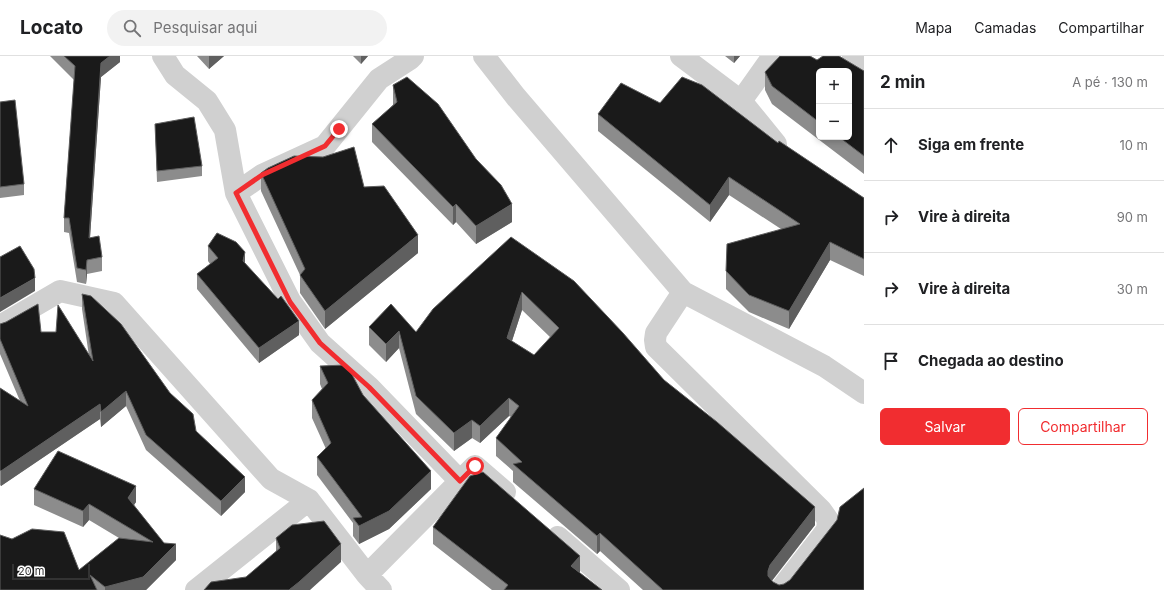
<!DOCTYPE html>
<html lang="pt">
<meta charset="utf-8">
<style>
:root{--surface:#fff;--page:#f2f2f2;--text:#202124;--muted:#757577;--line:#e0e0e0;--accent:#f12d30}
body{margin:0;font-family:Inter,sans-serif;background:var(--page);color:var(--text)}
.controls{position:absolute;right:12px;top:12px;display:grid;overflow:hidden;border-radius:6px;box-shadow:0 2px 6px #0003}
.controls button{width:36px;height:36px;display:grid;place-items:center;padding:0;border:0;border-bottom:1px solid var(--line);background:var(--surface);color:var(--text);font:20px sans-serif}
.scale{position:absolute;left:12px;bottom:10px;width:78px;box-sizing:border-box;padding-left:4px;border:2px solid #333;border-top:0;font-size:11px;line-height:14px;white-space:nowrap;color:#333;-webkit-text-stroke:3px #fff;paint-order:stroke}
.stop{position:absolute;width:12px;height:12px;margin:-9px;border:3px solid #f12d30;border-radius:50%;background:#fff}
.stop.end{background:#f12d30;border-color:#fff;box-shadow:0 1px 4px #0008}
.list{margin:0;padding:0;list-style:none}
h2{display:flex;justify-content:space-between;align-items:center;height:52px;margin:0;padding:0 16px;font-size:17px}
h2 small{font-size:13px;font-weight:400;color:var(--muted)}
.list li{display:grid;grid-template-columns:26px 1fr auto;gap:12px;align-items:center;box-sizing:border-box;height:72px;padding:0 16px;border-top:1px solid var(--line)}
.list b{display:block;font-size:15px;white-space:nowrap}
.list em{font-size:13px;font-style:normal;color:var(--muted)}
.actions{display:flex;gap:8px;padding:12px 16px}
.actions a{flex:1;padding:9px 0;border:1px solid var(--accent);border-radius:6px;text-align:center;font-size:14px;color:var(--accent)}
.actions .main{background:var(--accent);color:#fff}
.icon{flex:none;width:22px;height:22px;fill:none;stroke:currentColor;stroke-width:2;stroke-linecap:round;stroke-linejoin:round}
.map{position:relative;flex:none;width:864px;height:534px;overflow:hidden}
header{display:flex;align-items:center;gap:24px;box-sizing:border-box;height:56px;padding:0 20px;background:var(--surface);border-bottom:1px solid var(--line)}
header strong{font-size:19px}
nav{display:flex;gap:22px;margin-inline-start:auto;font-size:14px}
.search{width:280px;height:36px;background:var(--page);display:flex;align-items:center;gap:10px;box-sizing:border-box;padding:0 14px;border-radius:22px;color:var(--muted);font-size:15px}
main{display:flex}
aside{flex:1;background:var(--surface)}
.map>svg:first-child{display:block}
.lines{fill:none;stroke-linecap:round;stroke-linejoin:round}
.street{stroke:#d0d0d0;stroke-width:22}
.wall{fill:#8c8c8c;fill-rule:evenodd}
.shaded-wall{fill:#5f5f5f}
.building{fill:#1a1a1a;stroke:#5f5f5f;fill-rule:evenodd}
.route{stroke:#f12d30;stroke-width:5}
</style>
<header>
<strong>Locato</strong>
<div class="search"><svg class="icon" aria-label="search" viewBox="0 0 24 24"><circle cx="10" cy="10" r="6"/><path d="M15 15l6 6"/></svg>Pesquisar aqui</div>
<nav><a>Mapa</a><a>Camadas</a><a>Compartilhar</a></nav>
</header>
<main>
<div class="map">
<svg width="864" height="534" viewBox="0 0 864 534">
<rect width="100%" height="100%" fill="#fff"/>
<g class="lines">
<!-- street -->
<path class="street" d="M 163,0 L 175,19 L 207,45 L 225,74 L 236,137 L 290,245 L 320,287 L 369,331 L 460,425
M 484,0 L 516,41 L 683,236 L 824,310 L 864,337
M 681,0 L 741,45
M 773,0 L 741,45 L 776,88
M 853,0 L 864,9
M 236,137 L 262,119 L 325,90 L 379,23 L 410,3 L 413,0
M 683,236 L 656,277 L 655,284 L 656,291 L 821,454 L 828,464 L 827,474 L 780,534
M 0,270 L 60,235 L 114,247 L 271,423 L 309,444 L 196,534
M 309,444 L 367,519 L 475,410 L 505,436
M 558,481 L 619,534
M 367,519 L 381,534"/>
</g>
<!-- wall -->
<path class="wall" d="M 50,0 L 120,0 L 120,6 L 101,21 L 90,182 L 102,201 L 102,215 L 87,218 L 86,228 L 77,226 L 69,177 L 64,176 L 64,162 L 74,24 Z
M 197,0 L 224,0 L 209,13 Z
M 353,0 L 368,0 L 361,8 Z
M 725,0 L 740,0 L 734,7 Z
M 817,4 L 864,15 L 864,118 L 772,48 L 765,34 L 765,16 ZM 819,15 L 849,81 L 819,81 Z
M 393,29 L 512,166 L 476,188 L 456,166 L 453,169 L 372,86 L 372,68 L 393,49 Z
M 0,46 L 24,128 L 24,139 L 0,142 Z
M 660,47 L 778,87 L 864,142 L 864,220 L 830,204 L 789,273 L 749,256 L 726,233 L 726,215 L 781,173 L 729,139 L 710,166 L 598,75 L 598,58 Z
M 155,68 L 202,110 L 202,120 L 157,126 Z
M 261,117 L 364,131 L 418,197 L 325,273 L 300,237 L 300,219 L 261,135 Z
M 511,181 L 664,324 L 815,469 L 772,525 L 773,526 L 779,529 L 864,534 L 643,534 L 600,495 L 597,498 L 513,426 L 513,415 L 496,400 L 496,382 L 511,361 L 509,360 L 480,387 L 472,382 L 454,395 L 416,358 L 399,292 L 386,306 L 369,289 L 369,271 L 416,276 ZM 522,254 L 550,281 L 534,299 L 512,285 Z
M 208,190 L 245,207 L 299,279 L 259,307 L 197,233 L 197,218 L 210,208 L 208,205 Z
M 82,238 L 245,436 L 221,460 L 146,394 L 126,350 L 101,371 L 100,363 L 1,430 L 0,429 L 0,332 L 20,345 L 0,298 L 0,268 L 41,276 L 89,300 L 82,253 Z
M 320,310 L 363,339 L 431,433 L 389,473 L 359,488 L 353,480 L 353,467 L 317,419 L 317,401 L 326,393 L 312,362 L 312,344 L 322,333 L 320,328 Z
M 34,433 L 136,446 L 134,449 L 176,504 L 146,534 L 0,534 L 12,483 L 79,514 L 119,482 L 89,464 L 83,471 L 34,449 Z
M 433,471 L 580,517 L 602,534 L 492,534 L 433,488 Z
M 276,482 L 341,506 L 246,521 L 276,496 Z"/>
<!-- shaded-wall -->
<path class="shaded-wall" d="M 110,0 L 120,0 L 120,6 L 101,21 L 89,196 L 89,182 L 101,7 Z
M 209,0 L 224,0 L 209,13 Z
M 361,0 L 368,0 L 361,8 Z
M 734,0 L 740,0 L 734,7 Z
M 729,121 L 729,139 L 710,166 L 710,149 Z
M 456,148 L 456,166 L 453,169 L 453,151 Z
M 512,148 L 512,166 L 476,188 L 476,170 Z
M 418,179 L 418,197 L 325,273 L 325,255 Z
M 830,186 L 830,204 L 789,273 L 789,255 Z
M 245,196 L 245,211 L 243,205 Z
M 87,204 L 87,218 L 86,228 L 86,214 Z
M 35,222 L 35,235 L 0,256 L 0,242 Z
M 522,236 L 522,254 L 507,300 L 507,282 Z
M 299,265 L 299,279 L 259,307 L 259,292 Z
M 399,275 L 399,292 L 386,306 L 386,288 Z
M 126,335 L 126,350 L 101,371 L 101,356 Z
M 509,342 L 509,360 L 480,387 L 480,370 Z
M 100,348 L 100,363 L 1,430 L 1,415 Z
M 472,364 L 472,382 L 454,395 L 454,377 Z
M 431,415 L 431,433 L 389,473 L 359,488 L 359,470 Z
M 245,421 L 245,436 L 221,460 L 221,445 Z
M 136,430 L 136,446 L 128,458 L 128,442 Z
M 89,448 L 89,464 L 83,471 L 83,455 Z
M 815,451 L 815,469 L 770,527 L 768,533 L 768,515 L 770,509 Z
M 600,477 L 600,495 L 597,498 L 597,480 Z
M 176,488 L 176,504 L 146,534 L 105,534 L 105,531 Z
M 341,488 L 341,506 L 310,534 L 289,534 Z
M 580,500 L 580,517 L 571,510 Z"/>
<!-- building -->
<path class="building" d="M 64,0 L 110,0 L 101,7 L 89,182 L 99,180 L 102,201 L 87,204 L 86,214 L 77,212 L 69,162 L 64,162 L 75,10 Z
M 780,0 L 810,0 L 817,4 L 823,0 L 839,0 L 864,15 L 864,100 L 839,81 L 849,81 L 849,15 L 819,15 L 819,66 L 772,30 L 765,16 Z
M 407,21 L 438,48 L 476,103 L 501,129 L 512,148 L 476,170 L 456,148 L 453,151 L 372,68 L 397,46 L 393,29 Z
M 682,21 L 702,29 L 778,87 L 779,85 L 864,142 L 864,203 L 830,186 L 789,255 L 749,239 L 726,215 L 727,188 L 800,168 L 729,121 L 710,149 L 598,58 L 621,27 L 660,47 Z
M 15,44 L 24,128 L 0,131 L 0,46 Z
M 194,61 L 202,110 L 157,115 L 155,68 Z
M 354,91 L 364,131 L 384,130 L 418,179 L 325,255 L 300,219 L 305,213 L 261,117 L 268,112 L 294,100 L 323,101 Z
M 217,177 L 236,186 L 245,196 L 243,205 L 278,243 L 281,240 L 299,265 L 259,292 L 197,218 L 218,202 L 208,190 Z
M 511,181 L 574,225 L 623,277 L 664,324 L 717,366 L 815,451 L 770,509 L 768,515 L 768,520 L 773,526 L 779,529 L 784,528 L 790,524 L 837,464 L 840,451 L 864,432 L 864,534 L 663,534 L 600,477 L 597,480 L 513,408 L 522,406 L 496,382 L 519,350 L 509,342 L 480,370 L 472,364 L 454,377 L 416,340 L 399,275 L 386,288 L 369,271 L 391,248 L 416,276 L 433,253 ZM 522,236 L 559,272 L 534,299 L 507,282 Z
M 20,190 L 34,213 L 35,222 L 0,242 L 0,201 Z
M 82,238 L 91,240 L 121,268 L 170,337 L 193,358 L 196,375 L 245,421 L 221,445 L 146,379 L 126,335 L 101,356 L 100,348 L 1,415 L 0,414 L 0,332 L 28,350 L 0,283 L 0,268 L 6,266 L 38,248 L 41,276 L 56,276 L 58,249 L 93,305 Z
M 346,309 L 348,311 L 363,339 L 431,415 L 389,455 L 359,470 L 353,462 L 362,461 L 317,401 L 331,387 L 312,344 L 328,327 L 320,310 Z
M 58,395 L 136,430 L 128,442 L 164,487 L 176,488 L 143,521 L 105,531 L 90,519 L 97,534 L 0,534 L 0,479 L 12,483 L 32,473 L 64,476 L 79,514 L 119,482 L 153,486 L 89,448 L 83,455 L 34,433 Z
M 483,416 L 580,500 L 571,510 L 602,534 L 504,534 L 508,529 L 433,471 L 470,420 Z
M 324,465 L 341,488 L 299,526 L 289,534 L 204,534 L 211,526 L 246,521 L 280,492 L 276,482 L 292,469 Z"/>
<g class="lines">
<!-- route -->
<path class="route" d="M 339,73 L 325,90 L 262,119 L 236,137 L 290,246 L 320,287 L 369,331 L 460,425 L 475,410"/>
</g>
</svg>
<div class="controls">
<button>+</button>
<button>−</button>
</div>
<div class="scale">20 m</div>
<div class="stop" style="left:475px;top:410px"></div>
<div class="stop end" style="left:339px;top:73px"></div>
</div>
<aside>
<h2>2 min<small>A pé · 130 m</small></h2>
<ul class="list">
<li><svg class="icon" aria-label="ahead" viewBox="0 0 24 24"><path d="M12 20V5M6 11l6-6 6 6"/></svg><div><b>Siga em frente</b></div><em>10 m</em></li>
<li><svg class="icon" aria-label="right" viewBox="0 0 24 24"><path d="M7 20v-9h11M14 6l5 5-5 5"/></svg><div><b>Vire à direita</b></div><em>90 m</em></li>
<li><svg class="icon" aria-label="right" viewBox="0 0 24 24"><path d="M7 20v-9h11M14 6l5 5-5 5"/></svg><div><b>Vire à direita</b></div><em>30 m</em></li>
<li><svg class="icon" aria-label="arrive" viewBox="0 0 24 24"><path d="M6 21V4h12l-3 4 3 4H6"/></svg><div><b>Chegada ao destino</b></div></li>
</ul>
<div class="actions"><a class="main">Salvar</a><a>Compartilhar</a></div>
</aside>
</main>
